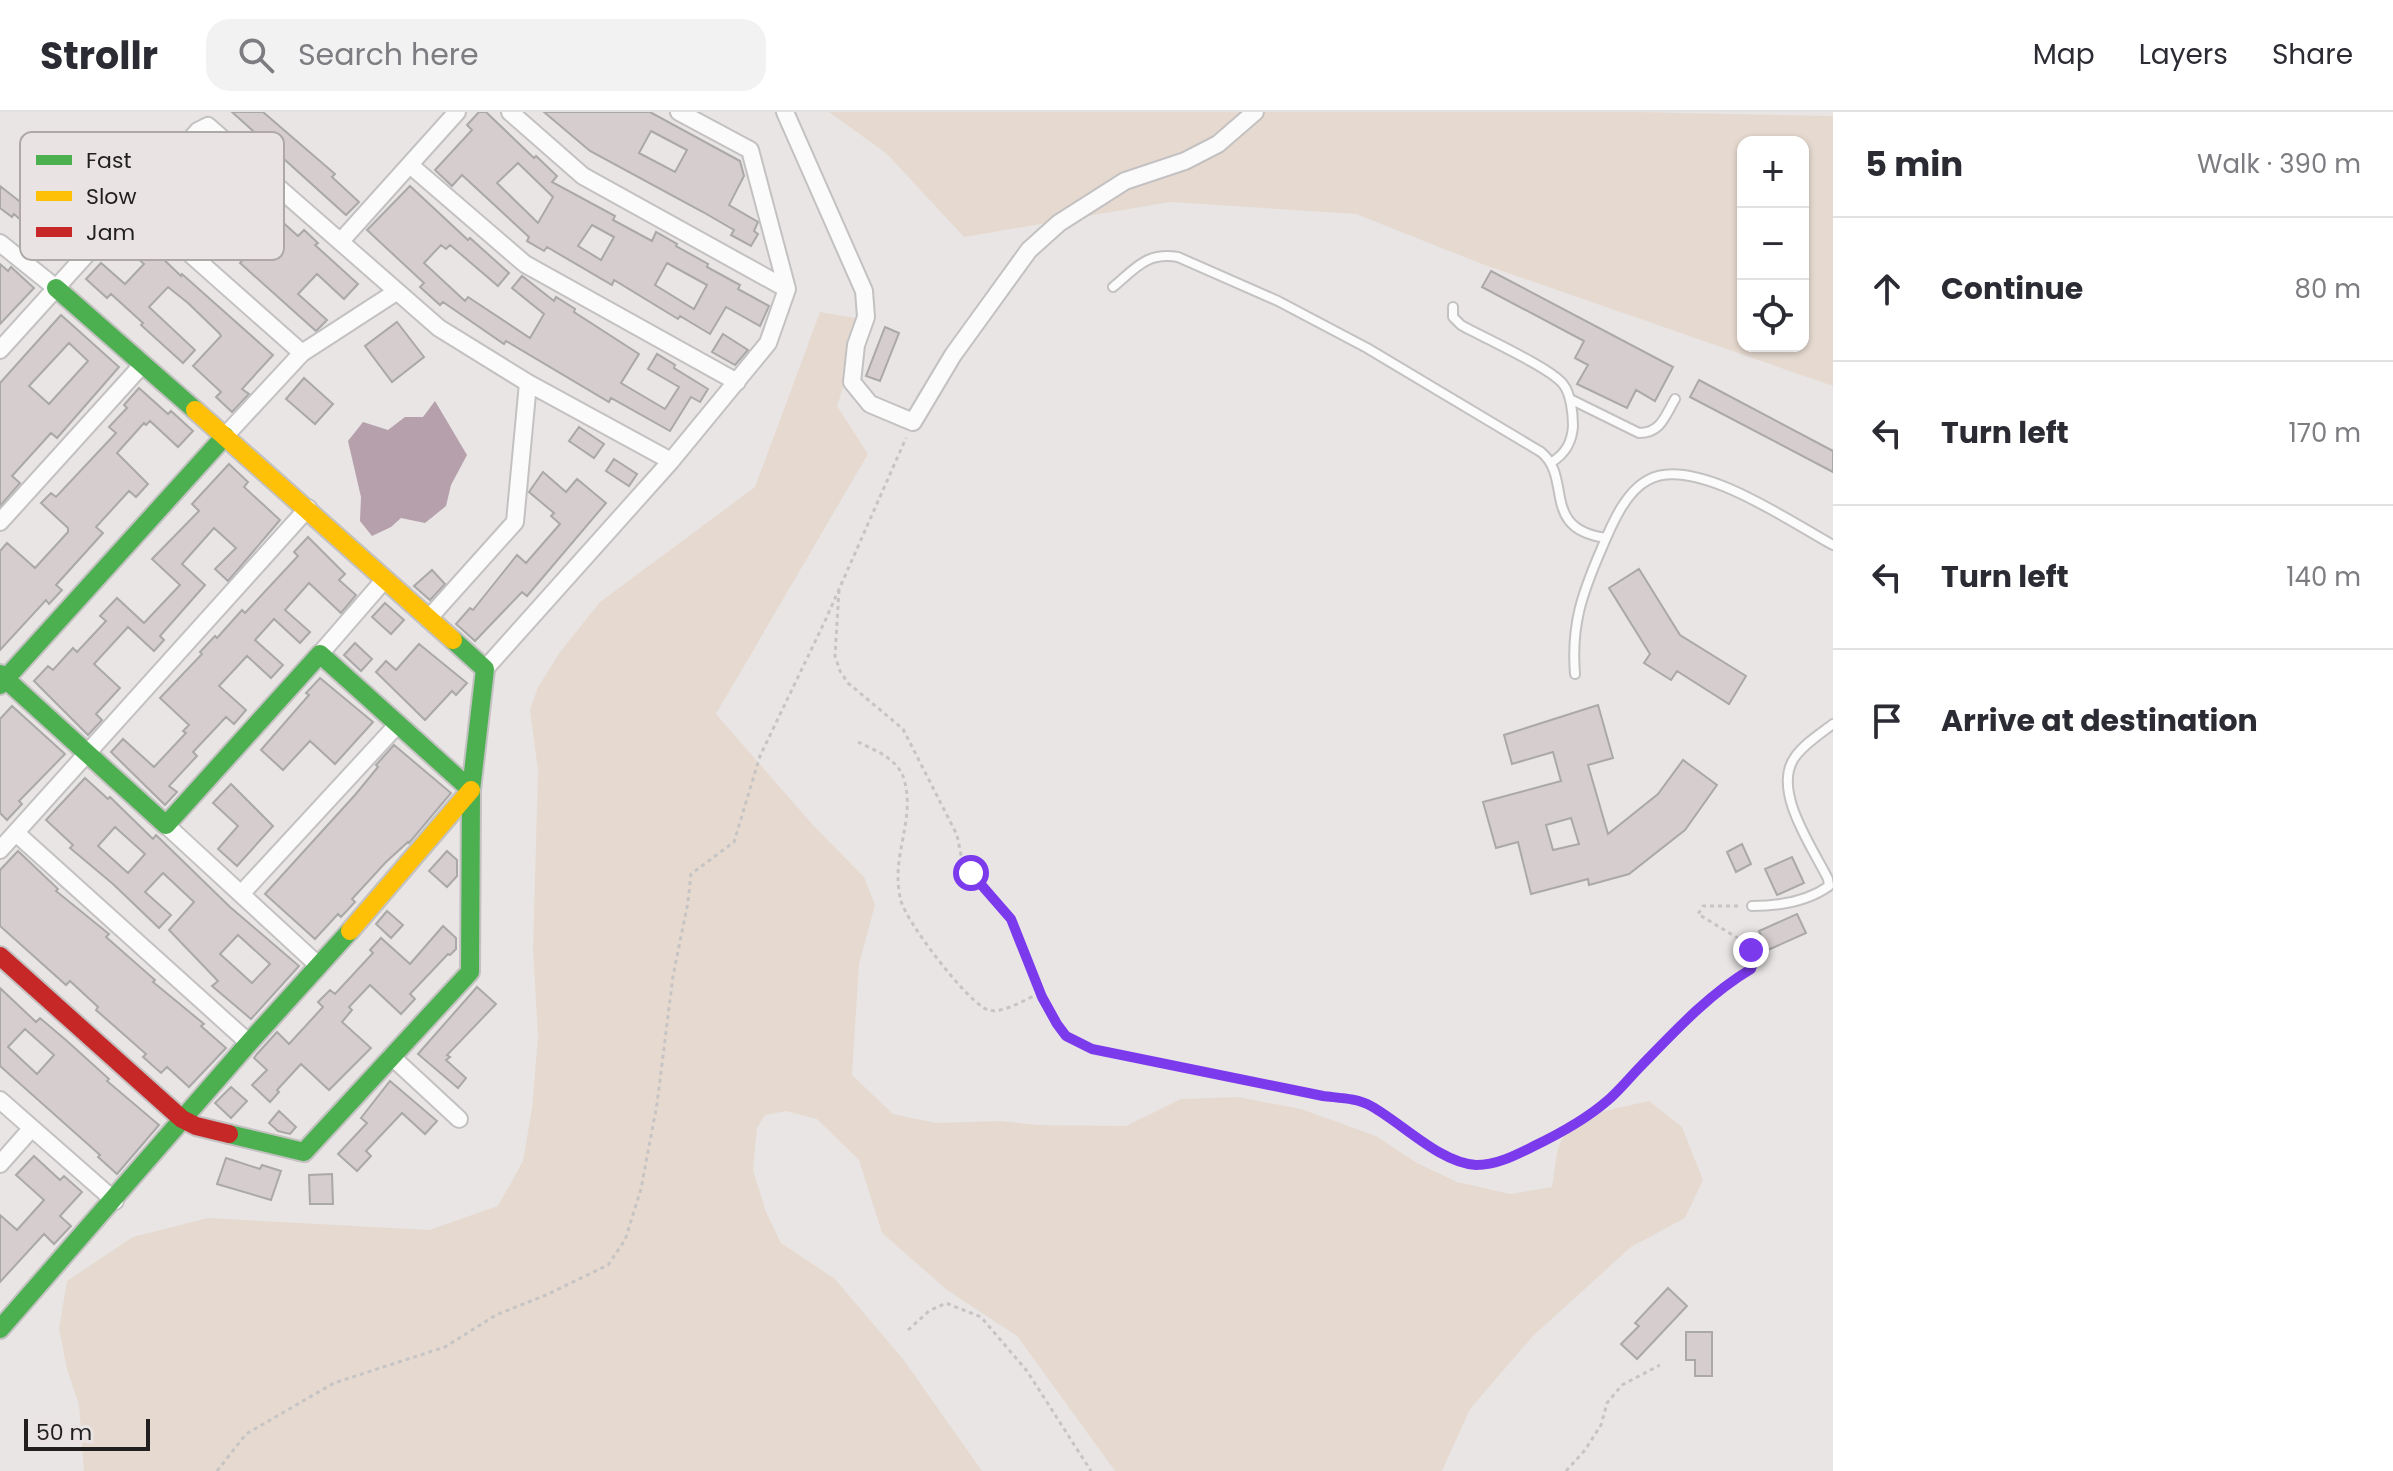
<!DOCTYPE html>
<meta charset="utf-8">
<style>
:root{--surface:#fff;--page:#f2f2f3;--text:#2b2b33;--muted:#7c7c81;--line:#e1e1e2}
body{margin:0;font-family:Poppins,sans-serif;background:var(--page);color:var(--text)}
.controls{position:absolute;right:24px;top:24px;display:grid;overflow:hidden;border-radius:16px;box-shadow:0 2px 6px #0004}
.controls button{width:72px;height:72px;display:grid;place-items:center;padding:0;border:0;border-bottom:2px solid var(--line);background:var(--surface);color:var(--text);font:40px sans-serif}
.scale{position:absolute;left:24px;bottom:20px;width:126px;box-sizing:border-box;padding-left:8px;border:4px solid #211f1f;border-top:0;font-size:22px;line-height:28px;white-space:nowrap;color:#211f1f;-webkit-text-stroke:6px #e9e4e3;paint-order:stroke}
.stop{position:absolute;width:24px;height:24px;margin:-18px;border:6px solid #7c3aed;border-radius:50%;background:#fff}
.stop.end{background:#7c3aed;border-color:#fff;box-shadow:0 2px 8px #0008}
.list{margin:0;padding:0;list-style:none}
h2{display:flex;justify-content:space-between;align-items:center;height:104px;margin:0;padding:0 32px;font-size:34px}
h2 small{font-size:26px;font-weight:400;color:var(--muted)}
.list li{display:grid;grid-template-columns:52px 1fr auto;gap:24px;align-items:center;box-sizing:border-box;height:144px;padding:0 32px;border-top:2px solid var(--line)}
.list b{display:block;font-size:30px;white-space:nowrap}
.list em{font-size:26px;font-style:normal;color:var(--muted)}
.icon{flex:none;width:44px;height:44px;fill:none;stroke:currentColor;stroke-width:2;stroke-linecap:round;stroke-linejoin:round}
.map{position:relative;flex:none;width:1833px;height:1359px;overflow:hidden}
header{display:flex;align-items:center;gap:48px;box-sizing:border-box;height:112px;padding:0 40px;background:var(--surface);border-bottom:2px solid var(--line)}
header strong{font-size:38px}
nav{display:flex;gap:44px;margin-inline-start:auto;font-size:28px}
.search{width:560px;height:72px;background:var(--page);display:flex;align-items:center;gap:20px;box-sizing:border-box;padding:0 28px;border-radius:24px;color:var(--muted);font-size:30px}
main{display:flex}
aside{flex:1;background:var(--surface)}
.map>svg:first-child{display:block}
.green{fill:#e6dad0;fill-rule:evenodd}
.water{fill:#b5a0ab}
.building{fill:#d6cdcf;stroke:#aaa8a8;stroke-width:2;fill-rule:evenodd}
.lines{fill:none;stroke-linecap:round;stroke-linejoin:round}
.lane-casing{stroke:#c3c1c1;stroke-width:12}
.street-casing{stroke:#c3c1c1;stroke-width:20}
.fast-casing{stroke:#c3c1c1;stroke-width:22}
.slow-casing{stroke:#c3c1c1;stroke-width:22}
.jam-casing{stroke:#c3c1c1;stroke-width:22}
.path{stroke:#c6c4c4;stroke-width:3;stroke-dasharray:4 4;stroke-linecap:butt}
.lane{stroke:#fcfbfb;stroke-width:8}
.street{stroke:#fcfbfb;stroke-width:16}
.fast{stroke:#4caf50;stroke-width:18}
.slow{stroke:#ffc107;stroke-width:18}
.jam{stroke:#c62828;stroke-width:18}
.route{stroke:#7c3aed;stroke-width:10}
.key{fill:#e9e4e3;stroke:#ada9a8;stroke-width:2}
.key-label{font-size:22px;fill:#211f1f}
</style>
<header>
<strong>Strollr</strong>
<div class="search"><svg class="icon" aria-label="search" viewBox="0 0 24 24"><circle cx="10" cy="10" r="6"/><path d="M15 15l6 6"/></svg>Search here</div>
<nav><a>Map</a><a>Layers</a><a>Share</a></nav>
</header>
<main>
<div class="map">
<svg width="1833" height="1359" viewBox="0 0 1833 1359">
<rect width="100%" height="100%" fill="#e8e5e4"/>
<!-- green -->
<path class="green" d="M 829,0 L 1636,0 L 1833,4 L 1833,274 L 1482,152 L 1356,102 L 1170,90 L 964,125 L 887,42 ZM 1743,30 L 1803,30 L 1803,234 L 1743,234 Z
M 820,200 L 866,208 L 837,294 L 868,342 L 716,602 L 813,713 L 864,765 L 875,793 L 859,852 L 852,963 L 893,1002 L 936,1011 L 1000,1009 L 1039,1013 L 1126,1014 L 1181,987 L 1238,985 L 1301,997 L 1376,1024 L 1417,1051 L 1457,1070 L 1510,1082 L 1552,1075 C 1554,1063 1555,1049 1558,1037 C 1569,1000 1618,997 1649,989 L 1682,1015 L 1703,1068 L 1685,1106 L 1631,1135 L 1533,1224 L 1470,1297 L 1442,1359 L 1115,1359 L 1017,1224 L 947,1178 L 882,1121 L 859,1048 L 817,1007 L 786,999 L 765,1003 L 757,1016 L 753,1058 L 766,1100 L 781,1131 L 835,1167 L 903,1247 L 982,1359 L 84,1359 L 79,1293 L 67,1257 L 59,1217 L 67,1169 L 133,1125 L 208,1106 L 429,1118 L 498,1094 L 523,1049 L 532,996 L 538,925 L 533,838 L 538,659 L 530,598 L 538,575 L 560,540 L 600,490 L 755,375 Z"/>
<!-- water -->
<path class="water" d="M 435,289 L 467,343 L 451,373 L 446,394 L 425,411 L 401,406 L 391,415 L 372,424 L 360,409 L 361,385 L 348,329 L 363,310 L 388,318 L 405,305 L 423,305 Z"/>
<!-- building -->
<path class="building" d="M 232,0 L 263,0 L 335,62 L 332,65 L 359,90 L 346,103 Z
M 479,0 L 486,0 L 534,46 L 536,44 L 557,64 L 552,70 L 615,104 L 613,108 L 652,129 L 656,120 L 677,132 L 676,134 L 708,152 L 707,155 L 740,173 L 738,177 L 769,194 L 760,214 L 726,195 L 710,222 L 680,204 L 678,207 L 614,168 L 612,173 L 547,135 L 544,139 L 527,129 L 529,125 L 462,63 L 452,74 L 435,58 L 472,18 L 467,13 ZM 518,51 L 553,85 L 538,111 L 497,71 ZM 592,113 L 614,125 L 601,148 L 578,134 ZM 667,151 L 707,173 L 694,197 L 655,173 Z
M 544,0 L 650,0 L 740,49 L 744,64 L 729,93 L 758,110 L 754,119 L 758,122 L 751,134 L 731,123 L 734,118 L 703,100 L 590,39 ZM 651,19 L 687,38 L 675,60 L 639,41 Z
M 204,36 L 226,56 L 231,51 L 244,63 L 238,69 L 269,98 L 298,124 L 304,118 L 318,131 L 315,133 L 358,172 L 344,187 L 317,162 L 298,182 L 327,208 L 316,219 L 240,151 L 267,121 L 226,82 L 209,68 L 192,87 L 215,109 L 205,120 L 160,81 Z
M 0,74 L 52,115 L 42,127 L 14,102 L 12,105 L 0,96 Z
M 410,74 L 468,128 L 470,126 L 509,161 L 498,174 L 450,133 L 446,137 L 441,133 L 424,151 L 465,189 L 468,185 L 530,226 L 544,202 L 512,176 L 522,164 L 554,189 L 556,185 L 575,197 L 574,200 L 639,242 L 621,271 L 665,297 L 679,275 L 648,257 L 657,242 L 675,253 L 674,256 L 708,277 L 700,290 L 691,285 L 670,319 L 611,286 L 609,290 L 506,229 L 504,232 L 443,190 L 440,193 L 420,175 L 424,171 L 367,118 Z
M 135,120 L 181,164 L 182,162 L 273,243 L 242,277 L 249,282 L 232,300 L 216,285 L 221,280 L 193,254 L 221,224 L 219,221 L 188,191 L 168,175 L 149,195 L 195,238 L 183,251 L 141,213 L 143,211 L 111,182 L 107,186 L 86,167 L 101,151 L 125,172 L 144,152 L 123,133 Z
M 0,152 L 8,159 L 11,155 L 34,176 L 0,212 Z
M 1491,159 L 1673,255 L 1655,289 L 1636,278 L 1627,296 L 1577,272 L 1588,253 L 1575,246 L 1584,229 L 1482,175 Z
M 61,203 L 119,255 L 57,326 L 51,321 L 12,364 L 20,371 L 0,394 L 0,271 ZM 69,231 L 88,249 L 49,292 L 29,274 Z
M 397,210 L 424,245 L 392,270 L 365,234 Z
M 885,215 L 899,221 L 880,269 L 866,264 Z
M 723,222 L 748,238 L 735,253 L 712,240 Z
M 304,266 L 333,292 L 315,312 L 286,287 Z
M 1699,268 L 1833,339 L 1833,360 L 1690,285 Z
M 139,276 L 168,302 L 171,299 L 193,319 L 178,335 L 150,309 L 146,313 L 144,311 L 117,341 L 148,372 L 136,385 L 129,379 L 96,415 L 103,421 L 56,473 L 62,478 L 49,492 L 46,488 L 0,538 L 0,439 L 7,431 L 35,456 L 68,420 L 68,416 L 41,391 L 51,381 L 56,385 L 116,321 L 109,315 L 127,296 L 124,293 Z
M 579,315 L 604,332 L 594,346 L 569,329 Z
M 614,347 L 637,362 L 629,374 L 606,359 Z
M 229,352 L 248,370 L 244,375 L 280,408 L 228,469 L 215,457 L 236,436 L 214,416 L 182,452 L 205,473 L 160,524 L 164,528 L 154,539 L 128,515 L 94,552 L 120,576 L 96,602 L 102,608 L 88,623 L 34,569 L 48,554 L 53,558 L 73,536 L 77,540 L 106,509 L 100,504 L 117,486 L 144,511 L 180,473 L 152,447 L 199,399 L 192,392 Z
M 543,360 L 566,380 L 577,367 L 606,391 L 527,484 L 522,480 L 475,529 L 456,512 L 470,496 L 473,498 L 517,443 L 526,451 L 560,412 L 551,404 L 554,401 L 529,380 Z
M 308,425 L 345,462 L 339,468 L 356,483 L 341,501 L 309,471 L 285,498 L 310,520 L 300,531 L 274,507 L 255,528 L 283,553 L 271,566 L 247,544 L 219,574 L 246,598 L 234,612 L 226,605 L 193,640 L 197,644 L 169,674 L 177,680 L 165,693 L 111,640 L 123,627 L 154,655 L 186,621 L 183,619 L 189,613 L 160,586 L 202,542 L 200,540 L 215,524 L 217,526 L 242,498 L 245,501 L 298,444 L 294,440 Z
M 1639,457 L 1680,523 L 1746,564 L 1729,592 L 1677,559 L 1671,568 L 1644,551 L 1650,542 L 1609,476 Z
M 432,458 L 445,472 L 430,488 L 414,474 Z
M 385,491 L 404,508 L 391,522 L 372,505 Z
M 355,531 L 372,547 L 361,559 L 344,543 Z
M 419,532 L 467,571 L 456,583 L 452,579 L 425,608 L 376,560 L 386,549 L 396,558 Z
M 320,566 L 373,610 L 335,652 L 310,629 L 283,658 L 261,638 L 309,583 L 306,581 Z
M 1598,593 L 1613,646 L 1588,653 L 1608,722 L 1658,682 L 1683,648 L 1717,673 L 1685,718 L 1629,762 L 1589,773 L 1588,767 L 1531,782 L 1518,730 L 1496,736 L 1483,690 L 1561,669 L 1553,640 L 1512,652 L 1504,623 ZM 1571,706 L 1579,732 L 1553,738 L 1546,713 Z
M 12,594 L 65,642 L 19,689 L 22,692 L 7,708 L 0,701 L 0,607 Z
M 394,633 L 451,681 L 409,731 L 408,730 L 386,750 L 352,787 L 355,790 L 341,805 L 338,802 L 315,827 L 265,782 L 355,683 L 378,655 L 376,653 Z
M 85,666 L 108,687 L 110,685 L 153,727 L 156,723 L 230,795 L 299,854 L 251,907 L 212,874 L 218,869 L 169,818 L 194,790 L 163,761 L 145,780 L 171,803 L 159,816 L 113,772 L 70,736 L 73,733 L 46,708 ZM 115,715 L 145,742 L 128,761 L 98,734 ZM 238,823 L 270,852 L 252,871 L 220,842 Z
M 231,672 L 273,714 L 237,754 L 218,737 L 238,714 L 213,691 Z
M 1742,732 L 1751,752 L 1736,760 L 1727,740 Z
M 18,739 L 58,777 L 56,779 L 109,822 L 106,825 L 155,868 L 153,870 L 204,912 L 201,914 L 226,936 L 189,975 L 167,955 L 161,961 L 143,945 L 146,942 L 96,898 L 98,895 L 70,869 L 66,873 L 0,814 L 0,758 Z
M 447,739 L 457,748 L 457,764 L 447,775 L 429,759 Z
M 1792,745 L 1804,771 L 1777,783 L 1765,757 Z
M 387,799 L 403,813 L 391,826 L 376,812 Z
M 1797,802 L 1806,821 L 1768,838 L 1759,819 Z
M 443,814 L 456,826 L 456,837 L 450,843 L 448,842 L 410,882 L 415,887 L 401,902 L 370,873 L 349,895 L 352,898 L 342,910 L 371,936 L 329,978 L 301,952 L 277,978 L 279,980 L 270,990 L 252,973 L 267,958 L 254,946 L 257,942 L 277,920 L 289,932 L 323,895 L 318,890 L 330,878 L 335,882 L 373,841 L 370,838 L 381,826 L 410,852 Z
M 477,875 L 496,892 L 447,943 L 450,945 L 446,948 L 466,966 L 458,976 L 418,942 Z
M 0,876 L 36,910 L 40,906 L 67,929 L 109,967 L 107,969 L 159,1013 L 117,1062 L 98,1045 L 100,1043 L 0,954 ZM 25,917 L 54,943 L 37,962 L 8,935 Z
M 390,969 L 437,1009 L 425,1022 L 402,1001 L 366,1039 L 371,1044 L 357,1059 L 338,1042 L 367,1011 L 361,1006 Z
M 231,975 L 247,989 L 231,1006 L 215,991 Z
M 279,999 L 296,1015 L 290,1022 L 278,1019 L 269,1011 Z
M 34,1044 L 60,1068 L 64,1064 L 82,1080 L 60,1104 L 71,1114 L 54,1132 L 44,1122 L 0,1170 L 0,1103 L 17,1118 L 44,1088 L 16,1063 Z
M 226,1046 L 260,1057 L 262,1053 L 281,1059 L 271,1088 L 217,1072 Z
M 332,1062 L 333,1092 L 310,1092 L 309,1063 Z
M 1668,1176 L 1687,1194 L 1637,1247 L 1621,1232 L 1639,1214 L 1635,1211 Z
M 1686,1220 L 1712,1220 L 1712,1264 L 1695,1264 L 1695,1248 L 1686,1248 Z"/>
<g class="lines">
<!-- lane casing -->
<g class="lane-casing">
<path id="lane" d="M 1113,175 C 1136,156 1146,140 1178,145 L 1278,189 L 1367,236 L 1541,340 C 1573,366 1540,417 1606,426
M 1453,195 L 1453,205 L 1461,213 C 1484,226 1549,255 1563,272 C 1571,282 1573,302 1573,314 C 1572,330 1566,341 1552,350
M 1570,287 L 1639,321 C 1661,321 1665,304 1675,287
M 1575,562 C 1571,513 1582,482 1601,438 C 1611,414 1625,380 1648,368 C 1694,342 1792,411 1833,433
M 1752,794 C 1778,794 1808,789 1829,774 L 1828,767 C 1813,736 1771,678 1795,645 C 1804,632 1820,622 1833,612"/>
</g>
<!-- street casing -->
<g class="street-casing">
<path id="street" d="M 510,0 L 583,64 L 787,177
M 785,0 L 864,179 L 866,205 L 856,233 L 852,270 L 870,292 L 913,310 L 953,243 L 1029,138 L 1059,111 L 1125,69 L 1185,49 L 1218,32 L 1255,0
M 410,53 L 525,152 L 737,270
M 134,92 L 302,241
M 341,129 L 457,0
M 0,131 L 56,176
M 0,238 L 198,19 L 208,14 L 439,216 L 528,271 L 671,349
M 225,324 L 302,241 L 396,180
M 0,410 L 143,252
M 428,507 L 515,410 L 528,271
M 320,542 L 385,467
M 485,557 L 671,349 L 768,231 L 787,177 L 750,38 L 679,0
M 166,713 L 319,854
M 16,721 L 249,931
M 0,738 L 308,396
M 241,782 L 398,612
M 391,944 L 459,1007
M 0,988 L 115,1089
M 0,1052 L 31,1017"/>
</g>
<!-- fast casing -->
<g class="fast-casing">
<path id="fast" d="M 56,176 L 195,298
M 0,562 L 166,713 L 320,542 L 471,678
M 0,573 L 225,324
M 229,1022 L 304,1040 L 470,860 L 471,678 L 485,557 L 453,528
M 0,1217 L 247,933 L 350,819"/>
</g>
<!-- slow casing -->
<g class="slow-casing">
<path id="slow" d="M 195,298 L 453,528
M 350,819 L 471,678"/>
</g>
<!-- jam casing -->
<g class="jam-casing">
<path id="jam" d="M 0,844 L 182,1007 L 196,1014 L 229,1022"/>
</g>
<!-- path -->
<path class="path" d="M 839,478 L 835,544 L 840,559 L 848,571 L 903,617 L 957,723 L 961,743 L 971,761 L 1011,807 L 1049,900 L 1066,924 L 1092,937 L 1323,984 C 1338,986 1357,986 1371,994 C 1402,1011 1440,1051 1476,1053 C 1497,1054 1517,1043 1534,1034 C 1559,1022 1586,1007 1607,989 C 1651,953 1683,901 1729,868 C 1736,864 1744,861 1751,857 L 1754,848 L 1746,831 L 1698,802 L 1703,794 L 1741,794
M 858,630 C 875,638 898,647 904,667 C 914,701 898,732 898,765 C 898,772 899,782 901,789 C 907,811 968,891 988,898 C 1003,902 1026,887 1040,881
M 908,1218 L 929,1199 L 946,1191 L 981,1205 L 1027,1259 L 1091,1359
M 217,1359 L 246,1322 L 334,1271 L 445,1235 L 496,1203 L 546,1183 L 608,1153 L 625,1128 L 641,1077 L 657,992 L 673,864 L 688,790 L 691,762 L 734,730 L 760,644 L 825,509 L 906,326
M 1566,1359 L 1585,1338 L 1601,1313 L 1607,1291 L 1622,1273 L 1660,1253"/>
<!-- lane -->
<use href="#lane" class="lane"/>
<!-- street -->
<use href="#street" class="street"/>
<!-- fast -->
<use href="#fast" class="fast"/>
<!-- slow -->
<use href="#slow" class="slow"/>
<!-- jam -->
<use href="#jam" class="jam"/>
</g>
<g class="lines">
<!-- route -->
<path class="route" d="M 971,761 L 1011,807 L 1042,885 L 1057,912 L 1066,924 L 1092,937 L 1323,984 C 1338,986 1357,986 1371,994 C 1402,1011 1440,1051 1476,1053 C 1497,1053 1516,1043 1534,1034 C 1559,1022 1586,1007 1607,989 C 1619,979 1630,965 1641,954 C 1675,919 1709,882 1751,857 L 1754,848 L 1751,838"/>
</g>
<!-- legend -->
<rect x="20" y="20" width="264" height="128" rx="12" class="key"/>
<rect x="36" y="43" width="36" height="10" fill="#4caf50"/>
<rect x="36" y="79" width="36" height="10" fill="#ffc107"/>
<rect x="36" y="115" width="36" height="10" fill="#c62828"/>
<g class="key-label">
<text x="86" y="56">Fast</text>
<text x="86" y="92">Slow</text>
<text x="86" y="128">Jam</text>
</g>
</svg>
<div class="controls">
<button>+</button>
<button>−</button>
<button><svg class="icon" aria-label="locate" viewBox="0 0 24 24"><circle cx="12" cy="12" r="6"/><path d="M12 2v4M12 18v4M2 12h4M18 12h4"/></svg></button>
</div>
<div class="scale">50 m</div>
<div class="stop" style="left:971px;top:761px"></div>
<div class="stop end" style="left:1751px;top:838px"></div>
</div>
<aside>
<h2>5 min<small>Walk · 390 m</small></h2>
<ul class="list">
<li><svg class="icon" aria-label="ahead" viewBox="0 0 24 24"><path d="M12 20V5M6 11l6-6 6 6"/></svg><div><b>Continue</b></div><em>80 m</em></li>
<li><svg class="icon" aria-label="left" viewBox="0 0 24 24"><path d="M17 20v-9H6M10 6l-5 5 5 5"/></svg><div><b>Turn left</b></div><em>170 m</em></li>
<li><svg class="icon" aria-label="left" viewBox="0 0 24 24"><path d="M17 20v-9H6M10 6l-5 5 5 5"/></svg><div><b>Turn left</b></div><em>140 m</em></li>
<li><svg class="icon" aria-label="arrive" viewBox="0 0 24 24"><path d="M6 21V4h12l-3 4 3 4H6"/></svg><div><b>Arrive at destination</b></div></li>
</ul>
</aside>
</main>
